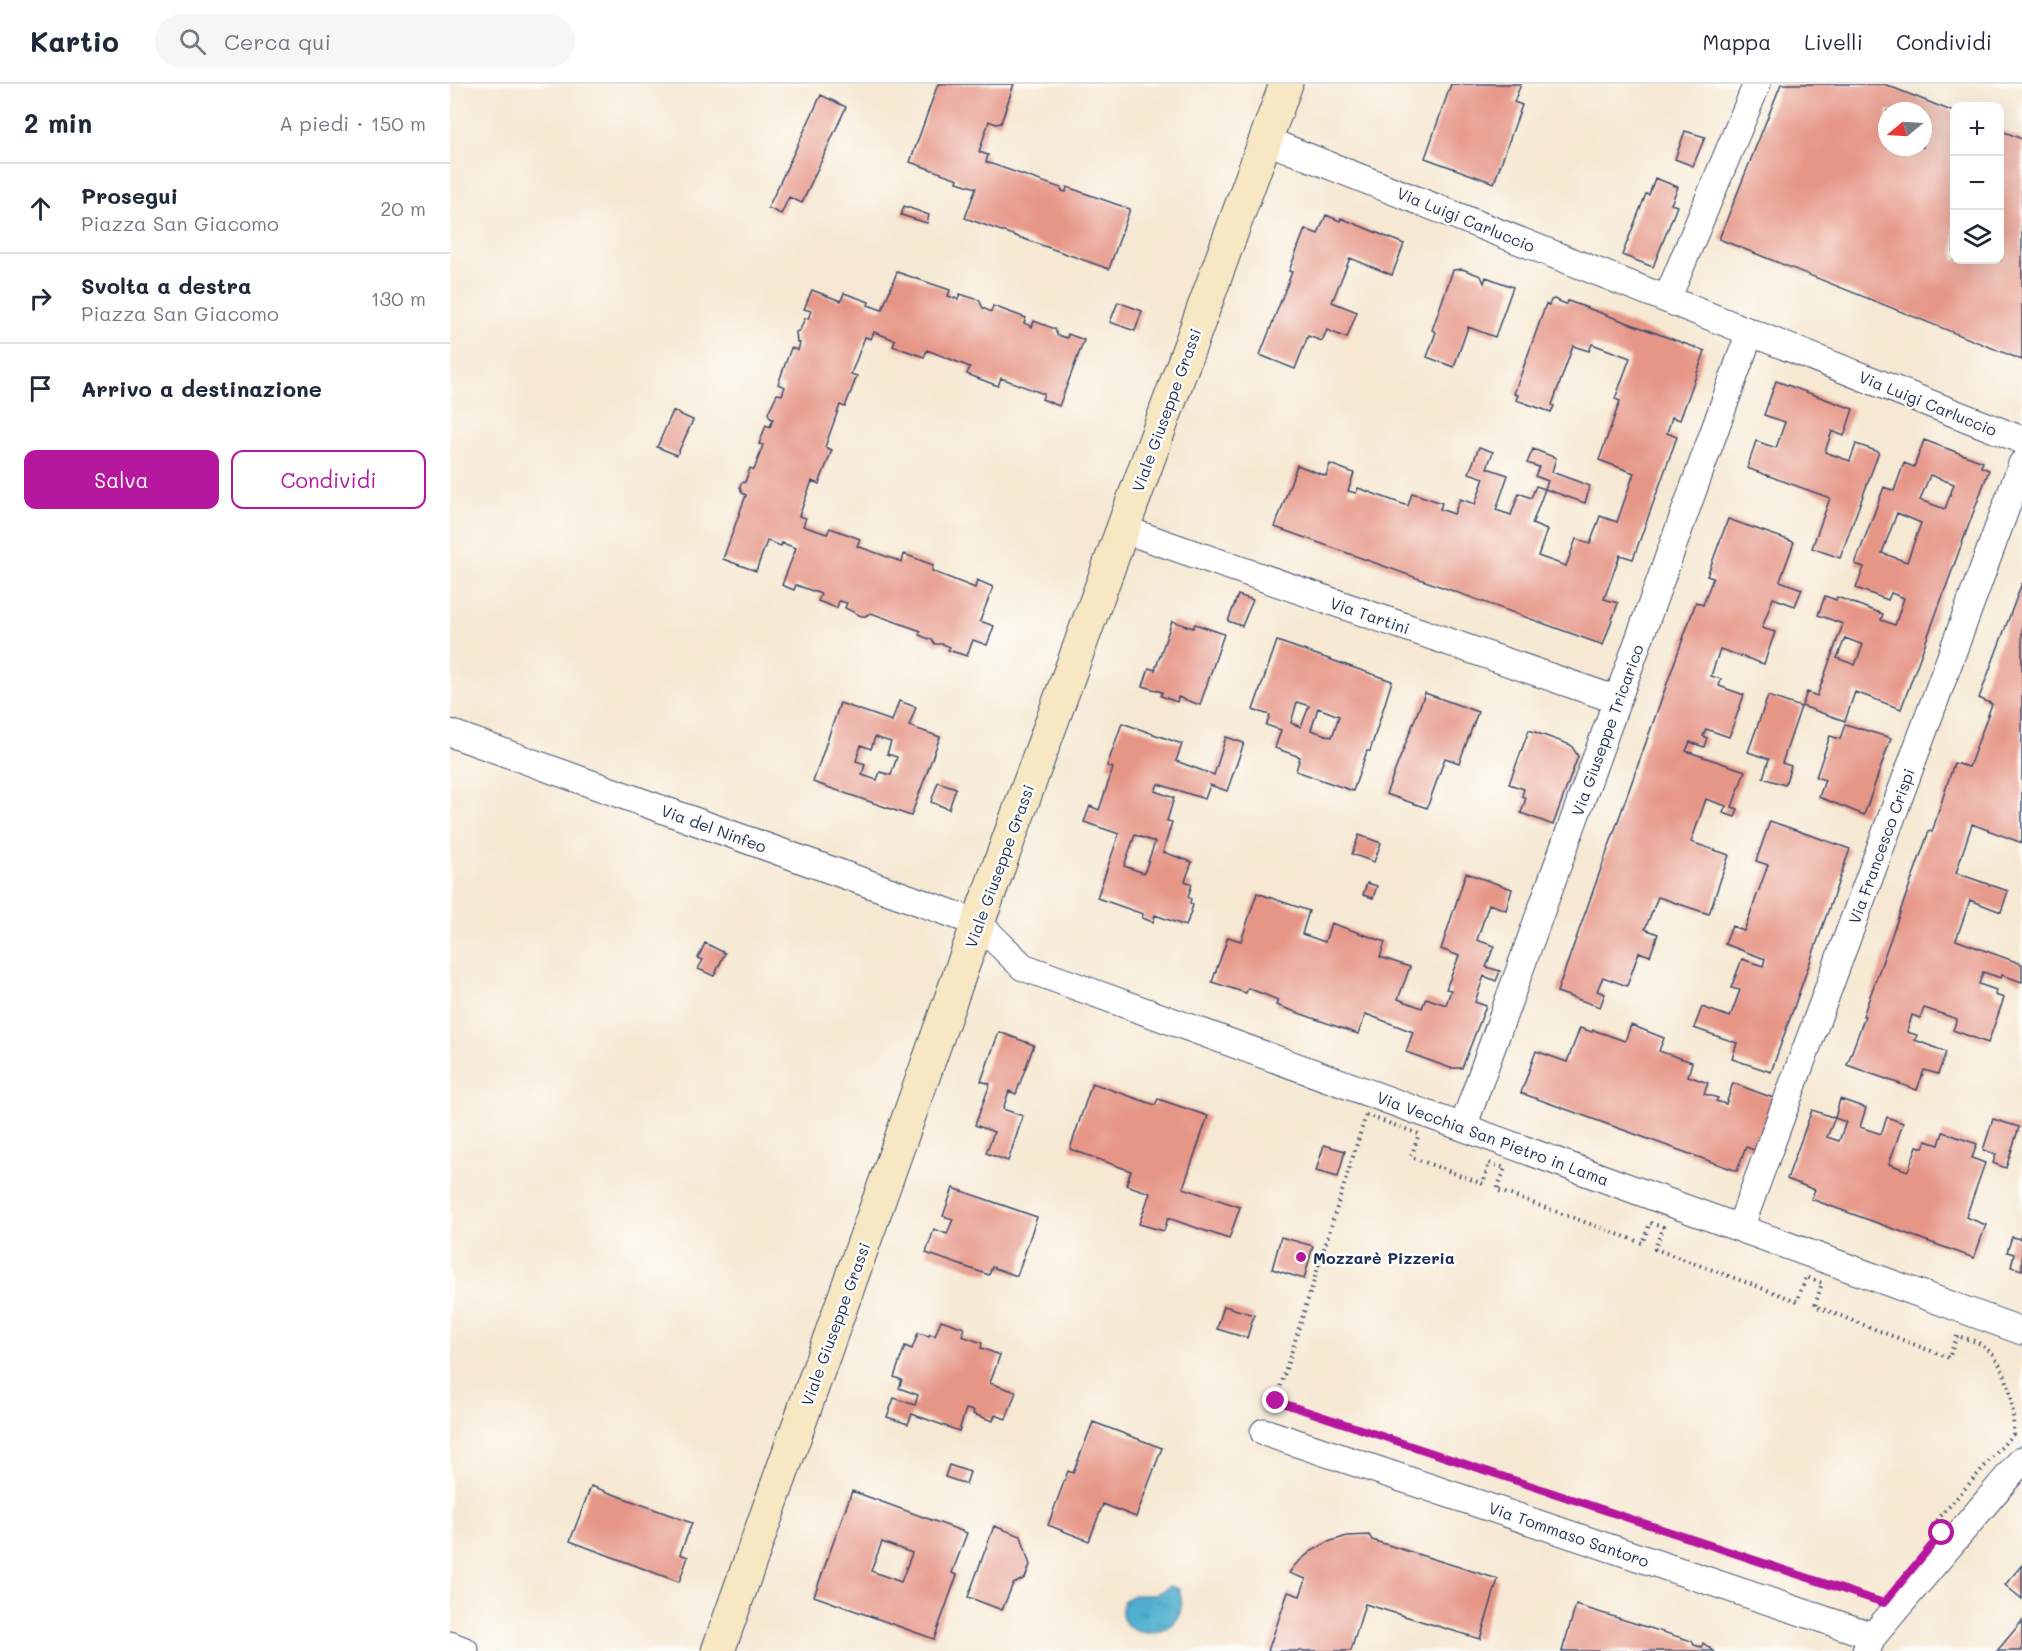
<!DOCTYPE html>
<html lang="it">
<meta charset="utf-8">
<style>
:root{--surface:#fff;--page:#f6f6f7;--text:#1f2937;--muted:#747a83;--line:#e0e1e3;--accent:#b5179e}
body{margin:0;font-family:Mali,sans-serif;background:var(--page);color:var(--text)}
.controls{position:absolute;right:18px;top:18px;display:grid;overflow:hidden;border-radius:12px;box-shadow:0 6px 24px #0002}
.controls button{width:54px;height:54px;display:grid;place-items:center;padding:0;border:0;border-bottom:2px solid var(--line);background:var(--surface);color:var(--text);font:30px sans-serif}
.compass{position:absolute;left:1428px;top:18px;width:54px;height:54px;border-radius:50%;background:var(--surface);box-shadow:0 6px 24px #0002;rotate:252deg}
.stop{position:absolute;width:18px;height:18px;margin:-14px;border:4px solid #b5179e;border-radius:50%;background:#fff}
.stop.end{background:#b5179e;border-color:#fff;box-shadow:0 2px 6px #0008}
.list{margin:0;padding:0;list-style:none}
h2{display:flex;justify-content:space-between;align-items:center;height:78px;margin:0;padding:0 24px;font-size:26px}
h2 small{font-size:20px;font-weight:400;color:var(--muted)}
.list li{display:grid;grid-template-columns:39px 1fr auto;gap:18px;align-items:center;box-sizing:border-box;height:90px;padding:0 24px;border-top:2px solid var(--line)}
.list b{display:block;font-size:22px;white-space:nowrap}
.list p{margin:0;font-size:20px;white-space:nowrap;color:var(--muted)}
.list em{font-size:20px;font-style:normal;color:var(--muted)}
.actions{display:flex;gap:12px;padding:18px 24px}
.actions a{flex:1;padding:14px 0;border:2px solid var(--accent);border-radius:12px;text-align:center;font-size:21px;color:var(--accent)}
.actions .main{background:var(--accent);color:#fff}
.icon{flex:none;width:33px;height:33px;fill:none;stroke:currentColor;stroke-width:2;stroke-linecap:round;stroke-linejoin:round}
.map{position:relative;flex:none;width:1572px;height:1567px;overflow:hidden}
header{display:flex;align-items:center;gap:36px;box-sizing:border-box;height:84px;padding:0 30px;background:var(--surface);border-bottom:2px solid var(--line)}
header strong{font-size:28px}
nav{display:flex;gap:33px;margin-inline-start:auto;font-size:21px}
.search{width:420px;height:54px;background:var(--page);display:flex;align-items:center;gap:15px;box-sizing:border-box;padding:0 21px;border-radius:33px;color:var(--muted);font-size:22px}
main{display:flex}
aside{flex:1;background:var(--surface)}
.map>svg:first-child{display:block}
.water{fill:url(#water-ripples);stroke:#356f96;stroke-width:1.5}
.building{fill:#e69687;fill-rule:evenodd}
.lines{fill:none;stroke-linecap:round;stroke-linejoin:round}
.street-casing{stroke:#3c4b6f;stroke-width:29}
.secondary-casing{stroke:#3c4b6f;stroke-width:35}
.path{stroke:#3c4b6f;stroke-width:4;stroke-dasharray:1.5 4.5;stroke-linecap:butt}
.street{stroke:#fff;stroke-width:27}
.secondary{stroke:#f7e8c3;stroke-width:33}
.route{stroke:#b5179e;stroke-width:8}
.poi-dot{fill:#b5179e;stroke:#fdfcf7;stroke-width:2}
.labels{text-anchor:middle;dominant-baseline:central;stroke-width:5;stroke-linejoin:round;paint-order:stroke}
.street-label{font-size:16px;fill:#1b2f5e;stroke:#fdfcf7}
.poi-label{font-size:16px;font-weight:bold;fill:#1b2f5e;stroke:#fdfcf7;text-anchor:start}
</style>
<header>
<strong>Kartio</strong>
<div class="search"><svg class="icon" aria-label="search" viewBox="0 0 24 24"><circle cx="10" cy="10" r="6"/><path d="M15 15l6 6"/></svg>Cerca qui</div>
<nav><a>Mappa</a><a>Livelli</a><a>Condividi</a></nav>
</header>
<main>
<aside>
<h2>2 min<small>A piedi · 150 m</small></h2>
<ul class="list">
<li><svg class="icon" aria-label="ahead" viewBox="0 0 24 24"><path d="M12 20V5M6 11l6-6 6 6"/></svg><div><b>Prosegui</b><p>Piazza San Giacomo</p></div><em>20 m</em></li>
<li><svg class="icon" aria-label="right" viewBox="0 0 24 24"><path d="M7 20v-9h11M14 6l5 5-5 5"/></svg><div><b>Svolta a destra</b><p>Piazza San Giacomo</p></div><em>130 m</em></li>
<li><svg class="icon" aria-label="arrive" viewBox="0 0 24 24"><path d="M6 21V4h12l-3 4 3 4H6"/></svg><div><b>Arrivo a destinazione</b></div></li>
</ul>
<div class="actions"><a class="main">Salva</a><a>Condividi</a></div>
</aside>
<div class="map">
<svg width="1572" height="1567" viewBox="0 0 1572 1567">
<defs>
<pattern id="water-ripples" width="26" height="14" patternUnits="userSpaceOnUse" patternTransform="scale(1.5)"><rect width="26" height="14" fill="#4fafce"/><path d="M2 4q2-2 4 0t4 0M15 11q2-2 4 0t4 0" fill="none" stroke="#418faa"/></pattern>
</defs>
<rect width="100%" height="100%" fill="#fdfcf7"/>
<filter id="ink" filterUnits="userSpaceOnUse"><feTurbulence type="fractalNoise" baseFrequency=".0167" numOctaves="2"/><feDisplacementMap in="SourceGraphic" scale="12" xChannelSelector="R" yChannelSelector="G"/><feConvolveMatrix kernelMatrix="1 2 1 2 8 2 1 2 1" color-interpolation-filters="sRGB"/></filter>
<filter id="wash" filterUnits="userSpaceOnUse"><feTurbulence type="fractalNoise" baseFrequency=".008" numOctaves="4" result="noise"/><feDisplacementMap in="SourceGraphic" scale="24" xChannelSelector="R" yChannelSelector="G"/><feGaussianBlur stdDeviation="1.35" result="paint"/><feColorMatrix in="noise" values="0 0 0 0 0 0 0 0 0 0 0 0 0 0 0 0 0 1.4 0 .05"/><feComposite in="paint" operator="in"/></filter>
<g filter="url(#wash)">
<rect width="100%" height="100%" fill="#f6e8d2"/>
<!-- water -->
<path class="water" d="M 720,1502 L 729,1505 C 747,1561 657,1562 674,1516 L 684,1511 L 705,1511 Z"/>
<g id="blocks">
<!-- building -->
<path class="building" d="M 488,0 L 564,0 L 551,39 L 546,40 L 539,37 L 529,68 L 538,71 L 536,78 L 611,104 L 612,107 L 616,108 L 617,103 L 680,125 L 659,185 L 515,134 L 526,104 L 507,98 L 508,95 L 460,78 Z
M 1001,0 L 1071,0 L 1064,18 L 1072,21 L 1044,99 L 975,74 Z
M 1331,0 L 1434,0 L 1504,28 L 1504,176 L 1550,176 L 1550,46 L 1572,55 L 1572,276 L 1269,155 ZM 1437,27 L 1473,27 L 1473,63 L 1437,63 Z
M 371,11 L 396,23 L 352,119 L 339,113 L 331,130 L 318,124 Z
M 1235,47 L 1255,53 L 1243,82 L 1225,75 Z
M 1205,94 L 1228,103 L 1221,120 L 1227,122 L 1203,183 L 1172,171 L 1196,110 L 1199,111 Z
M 454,122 L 479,131 L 477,139 L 451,131 Z
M 876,131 L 890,137 L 891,134 L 954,160 L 942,191 L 900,174 L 882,218 L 907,228 L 897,254 L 877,246 L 872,257 L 858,252 L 845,285 L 810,271 L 842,188 L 839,187 L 855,145 L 868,150 Z
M 1012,185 L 1031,192 L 1034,199 L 1036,193 L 1063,203 L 1045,253 L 1018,243 L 1004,283 L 977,273 L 986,248 L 982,246 L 1003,186 Z
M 447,188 L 500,206 L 498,212 L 508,215 L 510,210 L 529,216 L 533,224 L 541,228 L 543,222 L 576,234 L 574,239 L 582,243 L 584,237 L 605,245 L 607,251 L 617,254 L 618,250 L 634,256 L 609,322 L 592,315 L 594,310 L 551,294 L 548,302 L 517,290 L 520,283 L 477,266 L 474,273 L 443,262 L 445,256 L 424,248 L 421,255 L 415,253 L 401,290 L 407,292 L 395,323 L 390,321 L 375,363 L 382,366 L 369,400 L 362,397 L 349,432 L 356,434 L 353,442 L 377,450 L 380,444 L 410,455 L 407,462 L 452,478 L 454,470 L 483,481 L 482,487 L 525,504 L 527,496 L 543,503 L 530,537 L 544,542 L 537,561 L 523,556 L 517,572 L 498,566 L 500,563 L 493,560 L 485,560 L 482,556 L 469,551 L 471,547 L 421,529 L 415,532 L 411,532 L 395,524 L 397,519 L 389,517 L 387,524 L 368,517 L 371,510 L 346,501 L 344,506 L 332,501 L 346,464 L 332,459 L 331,462 L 317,457 L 306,487 L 273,475 L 296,411 L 292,409 L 290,403 L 291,399 L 295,398 L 300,384 L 304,386 L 313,361 L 309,360 L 316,341 L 320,343 L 323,335 L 320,334 L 318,329 L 327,310 L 332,311 L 335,303 L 328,300 L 341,264 L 348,266 L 350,259 L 347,258 L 346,248 L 350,246 L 355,234 L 358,235 L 361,227 L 354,225 L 362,206 L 391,217 L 394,209 L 419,218 L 418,221 L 432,226 Z
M 1104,215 L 1116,220 L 1118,217 L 1255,267 L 1230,336 L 1222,333 L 1217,349 L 1227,353 L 1183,475 L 1170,471 L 1154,515 L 1168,519 L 1153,561 L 825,443 L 847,381 L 876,392 L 880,380 L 904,389 L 898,407 L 906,409 L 908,404 L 958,422 L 962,409 L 992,419 L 990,425 L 1004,430 L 1010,415 L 1025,420 L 1034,394 L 1019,389 L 1029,363 L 1043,368 L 1037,384 L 1058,391 L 1046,426 L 1061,431 L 1069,409 L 1081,414 L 1086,402 L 1095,405 L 1082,440 L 1097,446 L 1088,472 L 1116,482 L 1126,455 L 1140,460 L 1150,432 L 1167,438 L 1184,389 L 1149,376 L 1170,317 L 1165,315 L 1180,274 L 1142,260 L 1139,267 L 1123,262 L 1102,321 L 1104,322 L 1101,328 L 1066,316 L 1068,311 L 1064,310 L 1096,220 L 1099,221 L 1101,216 Z
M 668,218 L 692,227 L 685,247 L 660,238 Z
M 1326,297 L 1403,325 L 1394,352 L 1382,347 L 1375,368 L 1400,377 L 1406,360 L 1429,368 L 1390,474 L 1362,464 L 1380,414 L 1297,384 L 1306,357 L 1326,364 L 1335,338 L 1314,331 Z
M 223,327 L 243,336 L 227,371 L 207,363 Z
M 1474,356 L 1533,378 L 1531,383 L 1539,386 L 1451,625 L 1405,608 L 1395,637 L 1352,622 L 1357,608 L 1367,612 L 1393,540 L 1368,531 L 1375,512 L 1386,516 L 1387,513 L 1433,530 L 1431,536 L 1445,541 L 1454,514 L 1441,509 L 1438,516 L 1406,504 L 1414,483 L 1405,480 L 1434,403 L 1444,407 L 1454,379 L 1464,383 ZM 1480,391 L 1504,400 L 1495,425 L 1470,416 ZM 1447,429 L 1471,439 L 1457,478 L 1432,469 ZM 1395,554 L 1413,561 L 1405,581 L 1387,574 Z
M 1083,365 L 1106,374 L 1102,388 L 1140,402 L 1135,419 L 1095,405 L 1098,397 L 1085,392 L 1089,383 L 1077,379 Z
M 1278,435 L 1344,458 L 1330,497 L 1352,505 L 1345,522 L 1323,514 L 1312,544 L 1325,548 L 1314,580 L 1270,565 L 1261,592 L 1271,595 L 1269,602 L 1294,611 L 1279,653 L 1256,645 L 1253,652 L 1257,654 L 1254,663 L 1240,658 L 1236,667 L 1295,687 L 1282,723 L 1288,725 L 1285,733 L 1273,729 L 1276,722 L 1256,715 L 1241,758 L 1279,771 L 1259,830 L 1208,813 L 1195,845 L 1208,850 L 1200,872 L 1189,868 L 1177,902 L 1153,893 L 1147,907 L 1155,910 L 1150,923 L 1107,908 L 1246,518 L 1253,521 L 1263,494 L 1257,492 Z
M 1572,499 L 1572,759 L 1522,740 L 1506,789 L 1558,807 L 1551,828 L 1520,816 L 1506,856 L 1572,880 L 1572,898 L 1552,891 L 1551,894 L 1533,888 L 1529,900 L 1546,906 L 1545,911 L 1554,914 L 1538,959 L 1503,946 L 1507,935 L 1474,924 L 1470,934 L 1462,931 L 1457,948 L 1467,951 L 1465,956 L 1496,968 L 1488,990 L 1474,986 L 1467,1006 L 1397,981 L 1415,932 L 1413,932 L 1479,747 L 1482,748 L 1504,679 L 1519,683 L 1542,620 L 1529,614 Z
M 788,511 L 803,516 L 792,542 L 778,537 Z
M 722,537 L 743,544 L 745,540 L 774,550 L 750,621 L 728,613 L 727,618 L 711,612 L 712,608 L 693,602 L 699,584 L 705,586 Z
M 827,557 L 942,597 L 920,667 L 917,667 L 903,707 L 846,687 L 850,673 L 825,664 L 831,646 L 816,641 L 820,631 L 803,626 ZM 847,618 L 859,622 L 851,643 L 841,639 ZM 868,624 L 889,632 L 882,653 L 861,646 Z
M 975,609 L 1028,628 L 1009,679 L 995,674 L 977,724 L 936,710 Z
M 1318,612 L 1351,623 L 1332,679 L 1341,682 L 1335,701 L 1313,694 L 1319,675 L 1298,668 Z
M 449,617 L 466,623 L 459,642 L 490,653 L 461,732 L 363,698 L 390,619 L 442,637 ZM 425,653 L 441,658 L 437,670 L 447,673 L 441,691 L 430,688 L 427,696 L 412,691 L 415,680 L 406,677 L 411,661 L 421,665 Z
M 672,639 L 732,660 L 726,677 L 764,691 L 776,653 L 794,659 L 777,707 L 760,701 L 755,715 L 708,700 L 705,707 L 724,714 L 717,737 L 722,738 L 713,768 L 742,778 L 735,797 L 742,800 L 738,813 L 741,815 L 740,819 L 743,821 L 736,842 L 705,831 L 703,838 L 692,834 L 693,830 L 647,814 L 669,750 L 634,738 L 640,722 L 649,726 L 663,684 L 657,682 ZM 685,751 L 705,758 L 694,789 L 674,782 Z
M 1395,640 L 1441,654 L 1414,731 L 1369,713 L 1375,696 L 1366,693 L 1380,652 L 1390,655 Z
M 1079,646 L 1121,661 L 1128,672 L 1103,741 L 1071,729 L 1076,714 L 1072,712 L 1074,705 L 1059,700 Z
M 488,698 L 506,704 L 499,725 L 481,718 Z
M 1320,737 L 1400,765 L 1321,988 L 1282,975 L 1287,959 L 1244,944 L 1252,923 L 1280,933 L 1290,906 L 1281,904 L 1292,875 L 1313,882 L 1315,875 L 1275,860 L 1282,842 L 1294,847 L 1318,781 L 1306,777 Z
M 909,751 L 931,759 L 924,778 L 902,770 Z
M 1016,789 L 1062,805 L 1056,826 L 1039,820 L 1027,856 L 1044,862 L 1036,883 L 1050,887 L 1046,897 L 1034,892 L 1025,918 L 1036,922 L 1012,984 L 1000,984 L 956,968 L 963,948 L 916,930 L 908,950 L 826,921 L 828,916 L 798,904 L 796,909 L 762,898 L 778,853 L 791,857 L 807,809 L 859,827 L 852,850 L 875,858 L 881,839 L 935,858 L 930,873 L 960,883 L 948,915 L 972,924 L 976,914 L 996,921 L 1001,906 L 996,905 L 1009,872 L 991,865 Z
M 917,799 L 927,802 L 923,814 L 913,811 Z
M 255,859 L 275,869 L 264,892 L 248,885 L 253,876 L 248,874 Z
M 1181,941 L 1214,954 L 1209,967 L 1242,978 L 1238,992 L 1258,999 L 1254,1010 L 1268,1014 L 1266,1017 L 1276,1020 L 1283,999 L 1326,1015 L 1307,1067 L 1296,1063 L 1287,1087 L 1071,1009 L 1086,967 L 1117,978 L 1130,944 L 1142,948 L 1143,946 L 1175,957 Z
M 549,948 L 584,961 L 566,1010 L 559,1007 L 553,1025 L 573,1032 L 558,1077 L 536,1069 L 544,1048 L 525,1041 L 540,1000 L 531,997 Z
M 642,999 L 705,1021 L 708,1015 L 758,1032 L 733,1104 L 790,1123 L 779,1155 L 718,1134 L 714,1147 L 689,1140 L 700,1109 L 676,1101 L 681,1087 L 620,1065 Z
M 1390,1015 L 1416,1024 L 1410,1043 L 1431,1050 L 1437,1033 L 1453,1039 L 1439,1080 L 1458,1087 L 1467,1062 L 1473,1064 L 1476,1057 L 1489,1061 L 1493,1048 L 1527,1060 L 1522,1074 L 1535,1079 L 1516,1133 L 1536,1141 L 1524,1174 L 1361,1115 L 1365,1106 L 1337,1095 L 1362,1026 L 1385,1034 L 1377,1053 L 1389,1057 L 1396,1038 L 1385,1034 Z
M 1543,1035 L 1569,1043 L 1556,1084 L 1543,1079 L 1546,1070 L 1533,1066 Z
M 874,1061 L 895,1067 L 888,1093 L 866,1087 Z
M 503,1104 L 587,1133 L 567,1192 L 542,1183 L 539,1191 L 476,1169 L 484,1145 L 497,1150 L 503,1135 L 493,1132 Z
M 1571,1151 L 1572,1152 L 1572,1186 L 1561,1183 L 1564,1170 L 1557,1168 L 1562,1153 L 1570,1155 Z
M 831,1153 L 863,1162 L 854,1195 L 822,1185 Z
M 774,1222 L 804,1231 L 797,1254 L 767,1245 Z
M 491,1236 L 514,1244 L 512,1252 L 532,1259 L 531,1264 L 550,1271 L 540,1299 L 566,1308 L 556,1335 L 545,1331 L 543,1337 L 523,1330 L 524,1327 L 516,1325 L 509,1347 L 462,1330 L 458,1340 L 437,1333 L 444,1314 L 465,1321 L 468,1311 L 449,1304 L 452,1296 L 444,1293 L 455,1262 L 462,1265 L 468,1249 L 479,1252 L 480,1250 L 485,1252 Z
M 643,1338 L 712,1364 L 686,1433 L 653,1420 L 639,1457 L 598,1441 L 618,1387 L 623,1389 Z
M 499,1381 L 520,1388 L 516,1400 L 495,1393 Z
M 141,1402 L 242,1439 L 230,1470 L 238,1473 L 229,1498 L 120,1457 Z
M 402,1407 L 517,1449 L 502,1489 L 507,1491 L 484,1555 L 364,1512 ZM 432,1458 L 462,1469 L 451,1498 L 421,1487 Z
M 544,1442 L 571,1452 L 580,1481 L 575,1494 L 563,1500 L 552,1526 L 518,1513 Z
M 919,1451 L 922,1456 L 1048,1495 L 1030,1555 L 915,1520 L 901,1567 L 818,1567 L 838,1508 L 850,1512 L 856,1495 L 839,1489 L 845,1481 L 860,1468 L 878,1458 L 897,1452 Z
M 1572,1481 L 1572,1515 L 1555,1501 Z
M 1126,1521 L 1242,1557 L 1244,1561 L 1252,1563 L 1253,1559 L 1264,1567 L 1112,1567 Z
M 1572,1537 L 1572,1567 L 1547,1567 Z"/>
</g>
</g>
<g filter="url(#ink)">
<use href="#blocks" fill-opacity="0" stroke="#3c4b6f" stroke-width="1.5"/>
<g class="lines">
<!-- street casing -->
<g class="street-casing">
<path id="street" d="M 815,56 L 1572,356
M 1217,215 L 1307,0
M 672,445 L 1167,616
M 0,649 L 528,839 L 573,883 L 1572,1247
M 1013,1043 L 1300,248
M 1290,1144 L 1572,380
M 814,1348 L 1423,1552
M 0,1561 L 15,1567
M 1416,1567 L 1423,1552 L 1572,1376"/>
</g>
<!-- secondary casing -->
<g class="secondary-casing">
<path id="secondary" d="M 268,1567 L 528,839 L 836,0"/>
</g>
<!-- path -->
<path class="path" d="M 916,1031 L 969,1050 L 961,1073 L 1033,1100 L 1039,1079 L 1055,1084 L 1047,1106 L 1192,1159 L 1200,1139 L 1213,1143 L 1205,1165 L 1347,1217 L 1356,1193 L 1372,1199 L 1365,1222 L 1499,1274 L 1507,1252 C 1514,1254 1523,1256 1530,1260 C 1558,1276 1565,1321 1563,1350 L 1483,1441 L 1493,1449 L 1434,1519 L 826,1317 Z"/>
<!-- street -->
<use href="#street" class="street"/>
<!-- secondary -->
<use href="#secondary" class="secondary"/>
</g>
</g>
<g class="lines" filter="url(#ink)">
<!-- route -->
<path class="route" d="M 826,1317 L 1434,1519 L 1492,1449"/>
</g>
<!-- markers -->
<circle class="poi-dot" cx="851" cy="1173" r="6"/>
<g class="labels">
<!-- street labels -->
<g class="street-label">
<text transform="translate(1016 135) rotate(22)">Via Luigi Carluccio</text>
<text transform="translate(1478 319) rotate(22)">Via Luigi Carluccio</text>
<text transform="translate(716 326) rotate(-70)">Viale Giuseppe Grassi</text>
<text transform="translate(920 531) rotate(19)">Via Tartini</text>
<text transform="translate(1157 646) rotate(-70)">Via Giuseppe Tricarico</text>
<text transform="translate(264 744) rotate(20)">Via del Ninfeo</text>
<text transform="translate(1431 762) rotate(-70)">Via Francesco Crispi</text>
<text transform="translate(549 782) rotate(-70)">Viale Giuseppe Grassi</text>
<text transform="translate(1043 1054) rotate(20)">Via Vecchia San Pietro in Lama</text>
<text transform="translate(385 1240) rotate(-70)">Viale Giuseppe Grassi</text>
<text transform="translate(1119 1450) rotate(19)">Via Tommaso Santoro</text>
</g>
<!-- poi labels -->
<g class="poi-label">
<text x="863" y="1173">Mozzarè Pizzeria</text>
</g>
</g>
</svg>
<div class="controls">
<button>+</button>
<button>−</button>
<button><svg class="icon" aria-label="layers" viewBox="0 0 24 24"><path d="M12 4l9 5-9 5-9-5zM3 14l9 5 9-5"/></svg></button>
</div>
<svg class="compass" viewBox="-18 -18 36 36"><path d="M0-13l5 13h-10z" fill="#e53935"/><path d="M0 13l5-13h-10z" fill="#747a83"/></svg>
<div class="stop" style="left:1492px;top:1449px"></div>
<div class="stop end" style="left:826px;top:1317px"></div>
</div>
</main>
